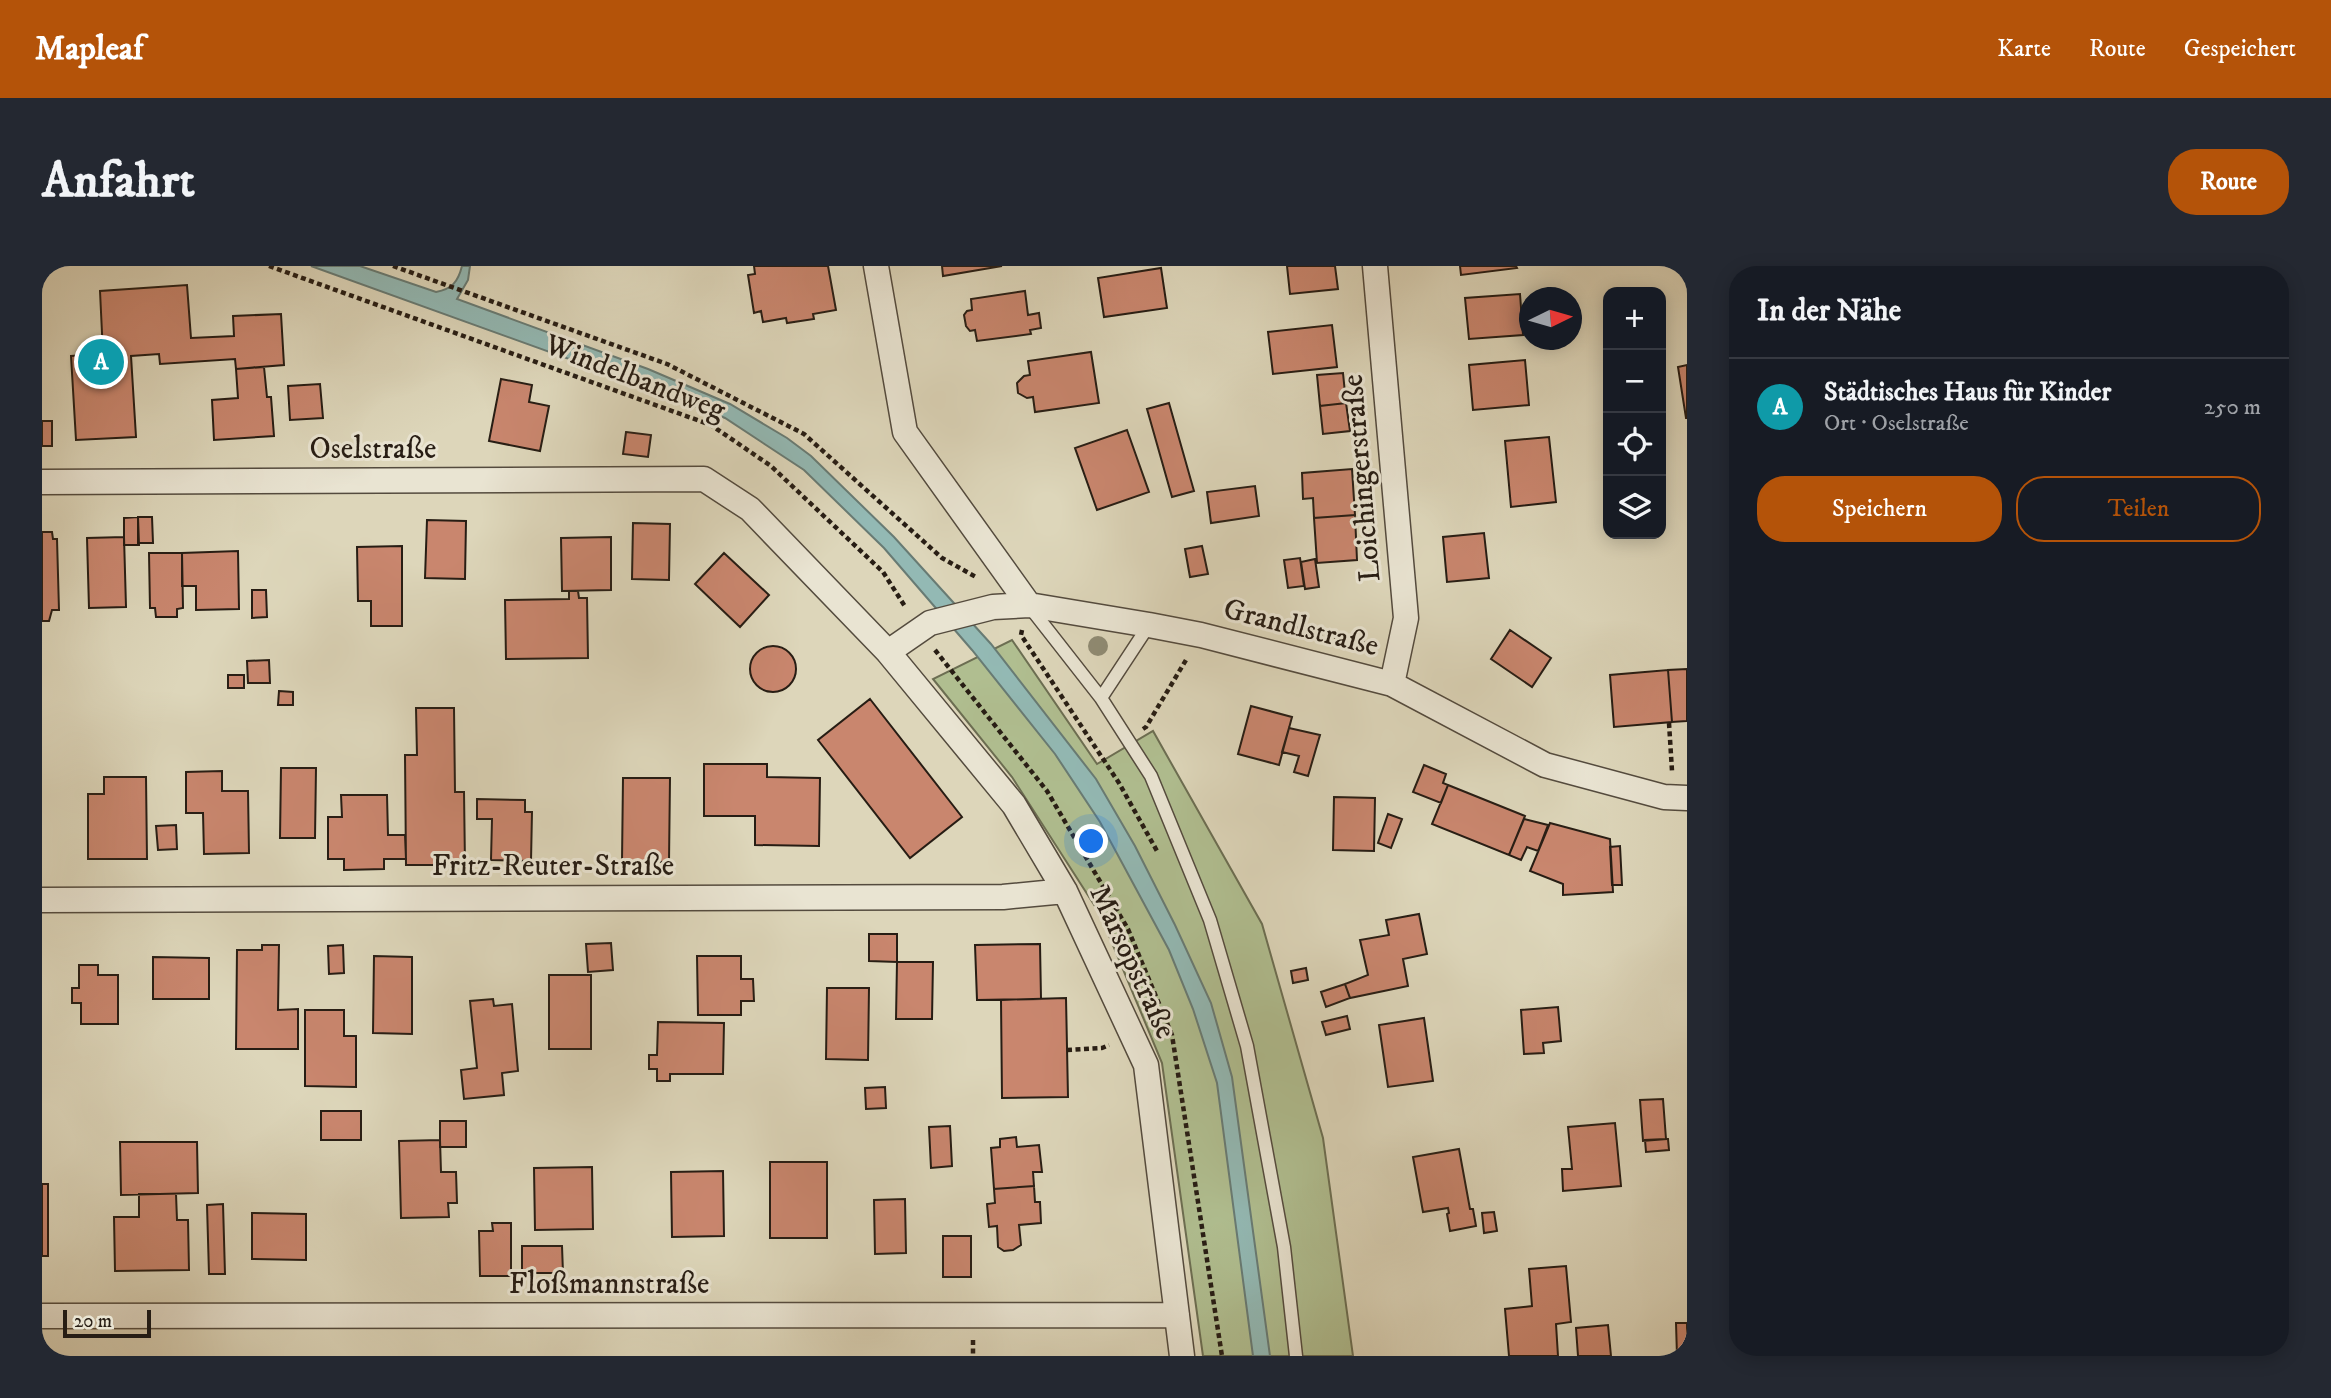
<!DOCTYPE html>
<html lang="de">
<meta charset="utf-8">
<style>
:root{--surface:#171b24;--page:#242831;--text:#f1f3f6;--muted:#9ea1a6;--line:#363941;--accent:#b45309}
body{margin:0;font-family:"IM FELL DW Pica",serif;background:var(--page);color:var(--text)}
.controls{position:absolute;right:21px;top:21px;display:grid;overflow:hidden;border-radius:14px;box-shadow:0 4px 18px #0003}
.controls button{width:63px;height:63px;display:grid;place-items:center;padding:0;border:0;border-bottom:2px solid var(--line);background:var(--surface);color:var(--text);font:35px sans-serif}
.compass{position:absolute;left:1477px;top:21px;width:63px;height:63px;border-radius:50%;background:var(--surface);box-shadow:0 4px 18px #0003;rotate:85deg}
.scale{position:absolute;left:21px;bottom:18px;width:88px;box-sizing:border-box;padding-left:7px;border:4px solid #271d14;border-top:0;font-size:19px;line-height:24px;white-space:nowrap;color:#271d14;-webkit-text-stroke:5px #e9e4d2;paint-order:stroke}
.you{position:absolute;left:1050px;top:576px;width:24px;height:24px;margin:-18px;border:5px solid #fff;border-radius:50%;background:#1a73e8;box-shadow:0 0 0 10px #1a73e833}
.badge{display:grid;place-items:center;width:46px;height:46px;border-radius:50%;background:var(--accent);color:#fff;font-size:23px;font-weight:700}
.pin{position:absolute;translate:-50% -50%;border:4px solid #fff;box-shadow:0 2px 7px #0006}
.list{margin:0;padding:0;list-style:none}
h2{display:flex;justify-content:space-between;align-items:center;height:91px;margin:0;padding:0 28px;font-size:30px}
h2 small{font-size:23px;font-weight:400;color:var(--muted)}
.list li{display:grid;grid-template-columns:46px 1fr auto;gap:21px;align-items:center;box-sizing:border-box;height:98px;padding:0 28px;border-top:2px solid var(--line)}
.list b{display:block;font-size:26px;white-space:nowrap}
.list p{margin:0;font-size:23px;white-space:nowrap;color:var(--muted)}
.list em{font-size:23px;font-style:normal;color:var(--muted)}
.actions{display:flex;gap:14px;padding:21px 28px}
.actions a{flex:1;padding:16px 0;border:2px solid var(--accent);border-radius:28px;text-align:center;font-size:24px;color:var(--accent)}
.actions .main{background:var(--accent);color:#fff}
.icon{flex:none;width:38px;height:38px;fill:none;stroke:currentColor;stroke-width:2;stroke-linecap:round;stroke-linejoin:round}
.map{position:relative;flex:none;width:1645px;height:1090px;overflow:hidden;border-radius:28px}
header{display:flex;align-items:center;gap:42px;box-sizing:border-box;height:98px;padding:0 35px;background:var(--accent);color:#fff}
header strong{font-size:33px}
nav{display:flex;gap:38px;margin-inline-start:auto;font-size:24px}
.intro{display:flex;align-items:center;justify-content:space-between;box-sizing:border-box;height:168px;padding:0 42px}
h1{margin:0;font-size:49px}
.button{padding:18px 32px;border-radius:28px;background:var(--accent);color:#fff;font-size:24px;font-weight:700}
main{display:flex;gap:42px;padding:0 42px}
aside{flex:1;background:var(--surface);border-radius:28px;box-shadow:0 4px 18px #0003}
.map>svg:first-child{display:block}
.green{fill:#b0be90;stroke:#6c6e52;stroke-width:2}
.water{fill:#93b9b4;stroke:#687b74;stroke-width:2}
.building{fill:#c9866e;stroke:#271d14;stroke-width:2}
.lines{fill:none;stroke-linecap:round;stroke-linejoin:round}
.lane-casing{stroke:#544b3e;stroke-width:15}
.street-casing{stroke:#544b3e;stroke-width:27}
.path{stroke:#271d14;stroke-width:4.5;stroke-dasharray:5 3.5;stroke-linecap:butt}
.lane{stroke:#e9e4d2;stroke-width:12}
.street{stroke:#e9e4d2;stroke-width:24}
.tree{fill:#8f8b73}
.labels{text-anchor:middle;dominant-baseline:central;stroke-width:6;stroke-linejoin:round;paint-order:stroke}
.street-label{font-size:30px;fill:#271d14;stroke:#e9e4d2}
</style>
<header>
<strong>Mapleaf</strong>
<nav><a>Karte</a><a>Route</a><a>Gespeichert</a></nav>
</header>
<div class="intro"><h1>Anfahrt</h1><a class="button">Route</a></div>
<main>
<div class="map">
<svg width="1645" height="1090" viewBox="0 0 1645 1090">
<rect width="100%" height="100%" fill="#ddd6ba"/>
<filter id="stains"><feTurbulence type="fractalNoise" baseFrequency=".00286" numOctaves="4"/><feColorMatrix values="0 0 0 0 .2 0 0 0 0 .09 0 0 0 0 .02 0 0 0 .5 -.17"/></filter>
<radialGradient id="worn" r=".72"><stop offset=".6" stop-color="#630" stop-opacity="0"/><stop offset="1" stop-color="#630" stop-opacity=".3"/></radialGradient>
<!-- green -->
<path class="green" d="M 970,374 L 1055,498 L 1111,465 L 1220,658 L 1281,872 L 1311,1090 L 1161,1090 L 1120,797 L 1058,648 L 970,511 L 891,413 Z"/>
<!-- water -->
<path class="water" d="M 269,0 L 318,0 L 394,26 C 410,23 416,16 420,0 L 428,0 L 426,14 L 415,33 L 606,103 L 688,138 L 745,172 L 769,190 L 852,271 L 949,378 L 1054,513 L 1093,580 L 1133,659 L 1169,737 L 1190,811 L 1228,1090 L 1211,1090 L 1175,817 L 1151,743 L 1127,684 L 1058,556 L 1013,488 L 930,384 L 842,282 L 762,204 L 683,152 L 602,120 Z"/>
<!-- building -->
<path class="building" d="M 712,0 L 786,0 L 794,44 L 771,48 L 772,53 L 745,57 L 744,52 L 721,56 L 719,45 L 712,47 L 706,9 L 713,8 Z
M 900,0 L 960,0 L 901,10 Z
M 1245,0 L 1293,0 L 1296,23 L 1248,28 Z
M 1418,0 L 1474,0 L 1475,2 L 1419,9 Z
M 1119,2 L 1125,42 L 1062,51 L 1056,12 Z
M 145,19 L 149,72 L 192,70 L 191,50 L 239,48 L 242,99 L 194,103 L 193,93 L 118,98 L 117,88 L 89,90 L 94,171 L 34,174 L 29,90 L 61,88 L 58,25 Z
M 983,25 L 986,49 L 997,47 L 999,62 L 988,64 L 989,68 L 935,75 L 933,64 L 928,65 L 924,60 L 922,49 L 925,45 L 930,44 L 929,33 Z
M 1478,28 L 1481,69 L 1427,73 L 1423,32 Z
M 1290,59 L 1295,101 L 1231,108 L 1226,66 Z
M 1049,86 L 1057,137 L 993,146 L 991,131 L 985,132 L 976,127 L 975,117 L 982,110 L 988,109 L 986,95 Z
M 1483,94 L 1487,139 L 1431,144 L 1427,99 Z
M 1645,99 L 1645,152 L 1644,152 L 1636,101 Z
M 222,101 L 225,131 L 229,131 L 232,170 L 172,174 L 170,134 L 196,132 L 194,103 Z
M 1301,107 L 1304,137 L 1278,140 L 1275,109 Z
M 459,113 L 490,119 L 487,136 L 507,140 L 498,185 L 447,175 Z
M 278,118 L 281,152 L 248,154 L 246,120 Z
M 1127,137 L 1152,225 L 1130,231 L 1105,143 Z
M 1304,137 L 1308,165 L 1281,168 L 1278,140 Z
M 0,155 L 10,155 L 10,180 L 0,180 Z
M 1085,164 L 1107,226 L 1055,244 L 1033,182 Z
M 584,166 L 609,169 L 606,191 L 581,188 Z
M 1507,171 L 1514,236 L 1469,241 L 1463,175 Z
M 1310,203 L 1313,249 L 1272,252 L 1271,232 L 1261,233 L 1260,207 Z
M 1213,220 L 1217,250 L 1169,257 L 1165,226 Z
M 1313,249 L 1315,294 L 1275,297 L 1272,252 Z
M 96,251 L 110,251 L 111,277 L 96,277 Z
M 96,251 L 97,279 L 82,279 L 82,252 Z
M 385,254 L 424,255 L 423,313 L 383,312 Z
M 591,257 L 628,258 L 627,314 L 590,313 Z
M 0,266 L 10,266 L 11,273 L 15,273 L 17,344 L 10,344 L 7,355 L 0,355 Z
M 1442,267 L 1447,312 L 1405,316 L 1401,271 Z
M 82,271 L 84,341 L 47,342 L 45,272 Z
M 569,271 L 569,324 L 520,325 L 519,272 Z
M 360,280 L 360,360 L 329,360 L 329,335 L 316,335 L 315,281 Z
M 1160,280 L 1166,308 L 1148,311 L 1143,283 Z
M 196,285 L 197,343 L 154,344 L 154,320 L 140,320 L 140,287 Z
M 107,287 L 140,287 L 141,342 L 135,343 L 135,351 L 114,351 L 113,342 L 108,342 Z
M 682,287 L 727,329 L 698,361 L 653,318 Z
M 1258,292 L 1262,320 L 1246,322 L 1242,294 Z
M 1273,293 L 1277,321 L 1263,323 L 1259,296 Z
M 210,324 L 224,324 L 225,351 L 210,352 Z
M 527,325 L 536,325 L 537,332 L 545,332 L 546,392 L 464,393 L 463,334 L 527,333 Z
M 1468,364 L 1509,392 L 1490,421 L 1449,393 Z
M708 403a23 23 0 1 1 46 0a23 23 0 1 1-46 0Z
M 227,394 L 228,417 L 206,417 L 205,395 Z
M 1645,403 L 1645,455 L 1630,456 L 1626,404 Z
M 1626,404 L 1630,456 L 1572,461 L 1568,409 Z
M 186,409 L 202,409 L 202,422 L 186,422 Z
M 237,425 L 251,426 L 251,439 L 236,439 Z
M 828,433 L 920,551 L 868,592 L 776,474 Z
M 1209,440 L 1250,451 L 1237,499 L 1196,488 Z
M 374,442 L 412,442 L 413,526 L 422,526 L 423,599 L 364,599 L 363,489 L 375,489 Z
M 1247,462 L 1278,469 L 1266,510 L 1252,506 L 1257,490 L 1240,486 Z
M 662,498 L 725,498 L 725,511 L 778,512 L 777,580 L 713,579 L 713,550 L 662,550 Z
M 1382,499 L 1404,508 L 1401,517 L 1406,519 L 1399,537 L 1371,526 Z
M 239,502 L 274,502 L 273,572 L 238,572 Z
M 180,505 L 180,525 L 206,525 L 207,587 L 162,588 L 161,547 L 144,547 L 144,506 Z
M 62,511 L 104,511 L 105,593 L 46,593 L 46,528 L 62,528 Z
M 581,512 L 628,512 L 627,596 L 580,595 Z
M 1406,519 L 1483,550 L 1467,589 L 1390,558 Z
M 299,529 L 345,529 L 346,569 L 363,569 L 364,593 L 342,593 L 342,603 L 302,604 L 302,593 L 286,593 L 286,551 L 300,551 Z
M 1292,531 L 1333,532 L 1332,585 L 1291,584 Z
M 435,533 L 483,534 L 483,546 L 490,546 L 489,595 L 449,594 L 450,553 L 435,553 Z
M 1346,548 L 1360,553 L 1349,582 L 1336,577 Z
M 1482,553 L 1506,559 L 1496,585 L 1485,581 L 1479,594 L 1467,589 Z
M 1508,557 L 1568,573 L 1571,626 L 1521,629 L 1521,618 L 1488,605 Z
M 134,559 L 135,583 L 116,584 L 114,560 Z
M 1578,580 L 1580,619 L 1570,619 L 1568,581 Z
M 1377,648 L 1385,688 L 1361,693 L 1366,720 L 1308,732 L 1303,718 L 1326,709 L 1318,674 L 1347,669 L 1344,654 Z
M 827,668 L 855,668 L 855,696 L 827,695 Z
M 569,677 L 571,704 L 546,706 L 544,678 Z
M 998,678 L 999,733 L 935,734 L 933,679 Z
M 220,679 L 237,679 L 236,744 L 256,743 L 256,783 L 194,783 L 195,684 L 220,684 Z
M 301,679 L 302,707 L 287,708 L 286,680 Z
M 332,690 L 370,691 L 370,768 L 331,767 Z
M 655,690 L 699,690 L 699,713 L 711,713 L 712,735 L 699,735 L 699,749 L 656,749 Z
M 111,691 L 167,692 L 167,733 L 111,733 Z
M 855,696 L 891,696 L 890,753 L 854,753 Z
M 37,699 L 56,699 L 56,709 L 76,709 L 76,758 L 39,758 L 39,737 L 30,737 L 30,722 L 37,722 Z
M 1264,702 L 1266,714 L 1251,717 L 1249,705 Z
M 507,709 L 549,709 L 549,783 L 507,783 Z
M 1303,718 L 1308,732 L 1284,741 L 1279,726 Z
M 785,722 L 827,722 L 826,794 L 784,793 Z
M 1024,732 L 1026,831 L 960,832 L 959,734 Z
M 451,733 L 452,740 L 470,738 L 476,805 L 460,807 L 462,829 L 422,833 L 419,804 L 435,802 L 428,735 Z
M 1516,741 L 1519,775 L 1501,777 L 1502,787 L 1482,788 L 1479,744 Z
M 263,744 L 302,744 L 302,770 L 314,770 L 314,821 L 263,820 Z
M 1305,750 L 1308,763 L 1284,769 L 1280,756 Z
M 1382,752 L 1391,815 L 1346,821 L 1337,759 Z
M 616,756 L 682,757 L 681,808 L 628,808 L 628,815 L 615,815 L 615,803 L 607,803 L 607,789 L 615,789 Z
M 843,821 L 844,842 L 824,843 L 823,822 Z
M 1621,833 L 1624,873 L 1601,875 L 1598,834 Z
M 279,845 L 319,845 L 319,874 L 279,874 Z
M 398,855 L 424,855 L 424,881 L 398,881 Z
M 1573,857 L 1579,920 L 1521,925 L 1520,903 L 1530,903 L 1526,861 Z
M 908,860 L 910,900 L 889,902 L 887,861 Z
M 974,871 L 975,881 L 997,879 L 1000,906 L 991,906 L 992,920 L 952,923 L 949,882 L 958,881 L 958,873 Z
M 1624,873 L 1626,873 L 1627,884 L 1604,886 L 1603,874 Z
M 398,874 L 399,906 L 414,906 L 415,937 L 406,937 L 407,951 L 359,952 L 357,875 Z
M 78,876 L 155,876 L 156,927 L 79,929 Z
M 1417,883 L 1428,943 L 1431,943 L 1434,960 L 1408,965 L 1405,948 L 1407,947 L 1406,942 L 1381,946 L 1371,891 Z
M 728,896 L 785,896 L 785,972 L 728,972 Z
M 550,901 L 551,963 L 493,964 L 492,902 Z
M 681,905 L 682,970 L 630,971 L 629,906 Z
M 0,918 L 6,918 L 6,990 L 0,990 Z
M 992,920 L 993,936 L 998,936 L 999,957 L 977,959 L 979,979 L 971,984 L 962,985 L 956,981 L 955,960 L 947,961 L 945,938 L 953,937 L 952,923 Z
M 97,928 L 134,928 L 135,954 L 146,954 L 147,1004 L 73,1005 L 72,951 L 97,951 Z
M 863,933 L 864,987 L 833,988 L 832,934 Z
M 181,938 L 183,1008 L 167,1008 L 165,939 Z
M 1452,946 L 1455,965 L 1442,967 L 1440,947 Z
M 210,947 L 264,948 L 264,994 L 210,993 Z
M 450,957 L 469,957 L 469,1010 L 438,1010 L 437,965 L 451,965 Z
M 901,970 L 929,970 L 929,1011 L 901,1011 Z
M 480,980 L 520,980 L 521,1007 L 480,1007 Z
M 1524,1000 L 1529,1056 L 1514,1058 L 1516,1090 L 1467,1090 L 1463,1043 L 1490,1040 L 1487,1003 Z
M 1634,1057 L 1645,1057 L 1645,1090 L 1635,1090 Z
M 1566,1059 L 1569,1090 L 1536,1090 L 1534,1062 Z"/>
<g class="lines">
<!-- lane casing -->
<g class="lane-casing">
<path id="lane" d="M 987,340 L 1059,432 L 1109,510 L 1168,654 L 1205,780 L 1242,981 L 1254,1090
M 1059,432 L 1107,359"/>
</g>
<!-- street casing -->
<g class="street-casing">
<path id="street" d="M 834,0 L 863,166 L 987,339
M 1333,0 L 1364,352 L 1350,418
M 0,216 L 662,213 L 708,243 L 846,386 L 972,539 L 1023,625 L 1104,799 L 1140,1090
M 846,386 L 888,357 L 951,341 L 987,339 L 1107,359 L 1159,369 L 1350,418 L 1503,499 L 1622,531 L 1645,532
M 0,634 L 961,631 L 1023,625
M 0,1050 L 1135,1049"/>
</g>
<!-- path -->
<path class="path" d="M 227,0 L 669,159 L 729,200 L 841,306 L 864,342
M 351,0 L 625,98 L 762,168 L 900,292 L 934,311
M 1226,356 L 1317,376 L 1333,381
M 980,364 L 979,369 L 1077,517 L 1115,585
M 893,384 L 1005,525 L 1086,663 L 1130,769 L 1180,1090
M 1627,457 L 1630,505
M 1101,463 L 1104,461 L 1144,394
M 1025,784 L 1060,782 L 1067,779
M 931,1074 L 931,1090"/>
<!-- lane -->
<use href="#lane" class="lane"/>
<!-- street -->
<use href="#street" class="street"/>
</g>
<!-- trees -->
<circle class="tree" cx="1056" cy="380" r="10"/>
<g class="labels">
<!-- street labels -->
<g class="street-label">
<text transform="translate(593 112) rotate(21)">Windelbandweg</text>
<text x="331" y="183">Oselstraße</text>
<text transform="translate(1320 212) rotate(-95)">Loichingerstraße</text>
<text transform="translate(1259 362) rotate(14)">Grandlstraße</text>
<text x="511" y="600">Fritz-Reuter-Straße</text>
<text transform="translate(1090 696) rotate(65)">Marsopstraße</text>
<text x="567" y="1018">Floßmannstraße</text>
</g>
</g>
<rect width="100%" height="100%" filter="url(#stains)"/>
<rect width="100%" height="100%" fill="url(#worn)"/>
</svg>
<div class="controls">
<button>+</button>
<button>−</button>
<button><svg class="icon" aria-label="locate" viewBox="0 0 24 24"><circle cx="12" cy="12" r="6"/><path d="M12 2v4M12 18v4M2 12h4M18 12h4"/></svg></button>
<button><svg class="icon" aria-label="layers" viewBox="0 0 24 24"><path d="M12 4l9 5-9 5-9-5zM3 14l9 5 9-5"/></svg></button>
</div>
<svg class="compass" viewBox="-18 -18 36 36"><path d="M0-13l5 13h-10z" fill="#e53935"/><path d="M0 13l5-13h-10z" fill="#9ea1a6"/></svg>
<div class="scale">20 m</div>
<div class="you"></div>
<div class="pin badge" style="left:59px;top:96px;background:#0f9aa8">A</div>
</div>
<aside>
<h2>In der Nähe<small></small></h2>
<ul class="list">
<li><span class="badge" style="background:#0f9aa8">A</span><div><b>Städtisches Haus für Kinder</b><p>Ort · Oselstraße</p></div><em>250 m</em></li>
</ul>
<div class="actions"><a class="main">Speichern</a><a>Teilen</a></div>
</aside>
</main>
